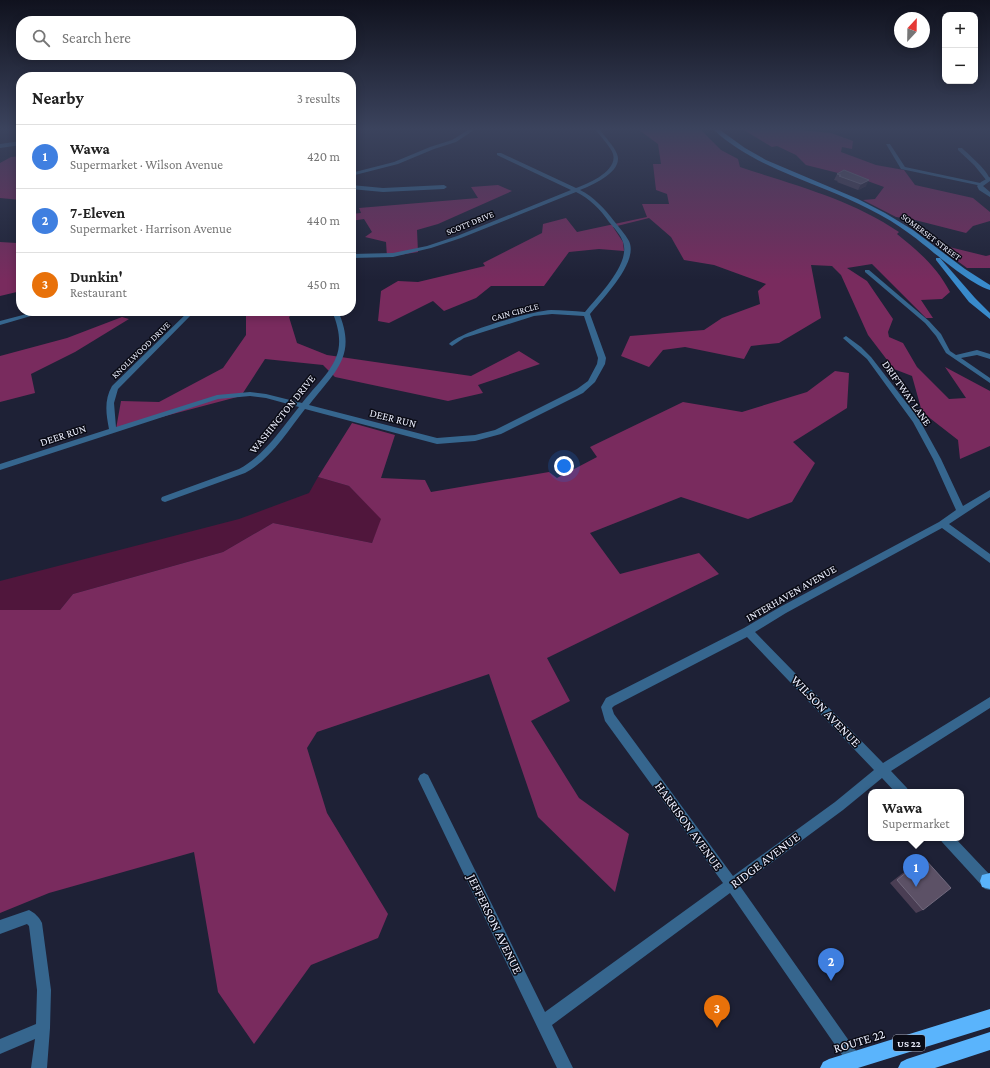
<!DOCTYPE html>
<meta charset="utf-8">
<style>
:root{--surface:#fff;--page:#f6f6f6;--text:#222;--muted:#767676;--line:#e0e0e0;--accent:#0b8043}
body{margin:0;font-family:"Crimson Pro",serif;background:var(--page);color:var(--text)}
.controls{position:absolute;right:12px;top:12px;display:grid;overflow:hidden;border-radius:8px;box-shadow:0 2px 10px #0003}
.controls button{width:36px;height:36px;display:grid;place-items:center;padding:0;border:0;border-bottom:1px solid var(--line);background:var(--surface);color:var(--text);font:20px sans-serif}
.compass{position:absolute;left:894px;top:12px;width:36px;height:36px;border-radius:50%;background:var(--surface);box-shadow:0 2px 10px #0003;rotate:22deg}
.you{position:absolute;left:564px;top:466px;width:14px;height:14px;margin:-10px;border:3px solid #fff;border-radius:50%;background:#1a73e8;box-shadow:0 0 0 6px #1a73e833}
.badge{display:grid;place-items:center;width:26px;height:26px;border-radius:50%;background:var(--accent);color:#fff;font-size:13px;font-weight:700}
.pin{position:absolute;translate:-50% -33px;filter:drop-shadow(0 1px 2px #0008)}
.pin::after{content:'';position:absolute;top:21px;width:14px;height:12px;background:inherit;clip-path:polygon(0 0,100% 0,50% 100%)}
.popup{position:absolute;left:868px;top:789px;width:96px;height:52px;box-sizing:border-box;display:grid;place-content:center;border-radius:8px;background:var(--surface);filter:drop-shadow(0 1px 3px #0005);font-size:13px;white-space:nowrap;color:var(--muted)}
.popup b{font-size:15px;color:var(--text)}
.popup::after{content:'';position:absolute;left:50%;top:100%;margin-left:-8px;border:8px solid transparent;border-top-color:var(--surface)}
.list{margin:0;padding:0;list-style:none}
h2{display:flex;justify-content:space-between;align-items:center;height:52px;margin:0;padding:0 16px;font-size:17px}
h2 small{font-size:13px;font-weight:400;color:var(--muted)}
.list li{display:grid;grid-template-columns:26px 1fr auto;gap:12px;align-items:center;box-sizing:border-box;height:64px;padding:0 16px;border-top:1px solid var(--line)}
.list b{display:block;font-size:15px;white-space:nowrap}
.list p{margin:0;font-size:13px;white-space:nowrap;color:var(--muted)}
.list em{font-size:13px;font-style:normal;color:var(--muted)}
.icon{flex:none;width:22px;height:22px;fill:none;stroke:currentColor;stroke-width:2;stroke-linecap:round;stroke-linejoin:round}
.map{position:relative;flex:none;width:990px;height:1068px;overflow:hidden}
.search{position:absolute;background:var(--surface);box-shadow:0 2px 10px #0003;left:16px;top:16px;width:340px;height:44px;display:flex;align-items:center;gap:10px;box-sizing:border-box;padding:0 14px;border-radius:16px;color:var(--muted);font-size:15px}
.panel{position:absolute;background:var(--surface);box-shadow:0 2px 10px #0003;left:16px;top:72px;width:340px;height:244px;border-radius:16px}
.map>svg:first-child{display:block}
.green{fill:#50163c}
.forest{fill:#792b5e}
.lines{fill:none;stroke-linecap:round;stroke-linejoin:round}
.minor{fill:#36668e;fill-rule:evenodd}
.tertiary{fill:#36668e;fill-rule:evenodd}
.secondary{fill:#398bcc;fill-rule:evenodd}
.trunk{fill:#5ab4fc;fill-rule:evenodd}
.wall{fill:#4a3e54}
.shaded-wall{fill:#312b40}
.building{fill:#5c5166;stroke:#726a7e}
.labels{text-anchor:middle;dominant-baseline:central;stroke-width:3;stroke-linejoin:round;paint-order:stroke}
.far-street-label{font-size:9px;fill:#eceffe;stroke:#0a0b15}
.shield{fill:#0a0b15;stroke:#a8abb8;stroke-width:1}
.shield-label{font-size:10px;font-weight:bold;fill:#eceffe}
.street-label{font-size:11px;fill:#eceffe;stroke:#0a0b15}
.near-street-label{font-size:13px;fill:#eceffe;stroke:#0a0b15}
</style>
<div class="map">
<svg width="990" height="1068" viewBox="0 0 990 1068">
<rect width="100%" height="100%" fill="#1e2136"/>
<!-- green -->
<path class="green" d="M 318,477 L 349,486 L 382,519 L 372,543 L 273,523 L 223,552 L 73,594 L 60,610 L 0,610 L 0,581 L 239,519 L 309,493 Z"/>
<!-- forest -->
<path class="forest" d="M 639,130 L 701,130 L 721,150 L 738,159 L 740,167 C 794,185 851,199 899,232 L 897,234 C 918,251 937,267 950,292 L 942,299 L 921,300 L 933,318 L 926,318 L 872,264 L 847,268 L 867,281 L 893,319 L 888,332 L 889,337 L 903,343 L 917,367 L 949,399 L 966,398 L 945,367 L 990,391 L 990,446 L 960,459 L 958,440 L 922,412 L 912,376 L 894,369 L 868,335 L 841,275 L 832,266 L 811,265 L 821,318 L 779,343 L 751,346 L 744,359 L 685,347 L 663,350 L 649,367 L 621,356 L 630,336 L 704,330 L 722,318 L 760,304 L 758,291 L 766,284 L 714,265 L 684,260 L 671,237 L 649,218 L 613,227 L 623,242 L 624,251 L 599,249 L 569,252 L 544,286 L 491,286 L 476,298 L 444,311 L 433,301 L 389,323 L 378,321 L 381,291 L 398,281 L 418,282 L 485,266 L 483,263 L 542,233 L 543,224 L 566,218 L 577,232 L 647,217 L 642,204 L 669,204 L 667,194 L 656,190 L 653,164 L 661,164 L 658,144 Z
M 744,130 L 800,130 L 831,133 L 853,141 L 852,149 L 842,147 L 841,152 L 876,165 L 904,170 L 915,185 L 973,198 L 990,212 L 990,221 L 973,226 L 966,233 L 915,220 L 896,217 L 863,200 L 875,199 L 884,187 L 862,179 L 806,165 L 796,155 L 777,146 L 772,147 Z
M 21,156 L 21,200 L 0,198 L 0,163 L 11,157 Z
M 498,185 L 512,191 L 438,224 L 417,230 L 418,252 L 387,257 L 386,242 L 365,237 L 372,232 L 364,219 L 351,221 L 351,214 L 361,213 L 359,208 L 478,198 L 471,187 Z
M 21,240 L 21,291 L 0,296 L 0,242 L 17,243 Z
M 933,243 L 986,256 L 990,255 L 990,268 L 967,268 Z
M 246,311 L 296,311 L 289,317 L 297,343 L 327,355 L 471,376 L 519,351 L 540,364 L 478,385 L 483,393 L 448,401 L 335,377 L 323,365 L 265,359 L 241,396 L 116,429 L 121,401 L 159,402 L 223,368 L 246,335 Z
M 122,317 L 129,319 L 75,352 L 31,374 L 35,393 L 0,402 L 0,356 L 67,338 Z
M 835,371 L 849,373 L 847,408 L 793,442 L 815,463 L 792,502 L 748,519 L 681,497 L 590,533 L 620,574 L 699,553 L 719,574 L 547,658 L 570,701 L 531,721 L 579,798 L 629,834 L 615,892 L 538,817 L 489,674 L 317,732 L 307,748 L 327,813 L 388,914 L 378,938 L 311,965 L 254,1044 L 218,992 L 194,852 L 49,893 L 0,913 L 0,610 L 60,610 L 73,594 L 223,552 L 273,523 L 372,543 L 381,519 L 349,486 L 318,477 L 352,423 L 395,435 L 381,478 L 425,480 L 431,492 L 549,472 L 557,478 L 597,457 L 590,447 L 683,402 L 742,412 L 807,392 Z"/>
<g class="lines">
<!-- minor -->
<path class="minor" d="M 468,130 L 474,130 L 456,142 L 434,149 L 398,164 L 351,176 L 351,173 L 394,162 L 430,147 L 452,140 Z
M 596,130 L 600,130 C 605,137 614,146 617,154 C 624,171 593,185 580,190 C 594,197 605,209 614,221 C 619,227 625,234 629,241 C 639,262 603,298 590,314 L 606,358 L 605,364 L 595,382 L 583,393 L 501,434 L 475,441 L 437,444 L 305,409 C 287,432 271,459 245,473 L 165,502 L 162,501 L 161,499 L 162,497 L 239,469 C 265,455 281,429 299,407 L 266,398 L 250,396 L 218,399 L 0,470 L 0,464 L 109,429 C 106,414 104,400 112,386 L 189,311 L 195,311 L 118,389 L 114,403 L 116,427 L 217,395 L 250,392 L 266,394 L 302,403 C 329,369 351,357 332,311 L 338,311 C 358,356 335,371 309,405 L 437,438 L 475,435 L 495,430 L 577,389 L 588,381 L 597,364 L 598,358 L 584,316 L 552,314 L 534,316 L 464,338 L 452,346 L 449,344 C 461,331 532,311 551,310 C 562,310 574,311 585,312 C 598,296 631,264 623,242 C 621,235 614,228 609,222 C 601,210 589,198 576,192 L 461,238 L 431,248 L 393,257 L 351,258 L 351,254 L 393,253 L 427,246 L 457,236 L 571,190 L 497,155 L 497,153 L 501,153 L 576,188 C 588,184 618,171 613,154 C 611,147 600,136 596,130 Z
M 886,144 L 890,144 L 905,167 L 985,184 L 982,186 L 901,169 Z
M 958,148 L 962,148 C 969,155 990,172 990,181 L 987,181 L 974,165 L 958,150 Z
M 351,185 L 383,188 L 444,185 L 447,187 L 444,189 L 383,192 L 351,189 Z
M 865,270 L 869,270 L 929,321 L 941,334 L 950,351 L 956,355 L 977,350 L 990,354 L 990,359 L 977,355 L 961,358 L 990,378 L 990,383 L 946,353 L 936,336 L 925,323 L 865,272 Z
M 38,311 L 48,311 L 0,325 L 0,321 Z
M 846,336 L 861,347 L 871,357 L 919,419 L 941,459 L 963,506 L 990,490 L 990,497 L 949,524 L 990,554 L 990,563 L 942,528 L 786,613 L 755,632 L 883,763 L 990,697 L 990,708 L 891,771 L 907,788 L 909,792 L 895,792 L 882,778 L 843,810 L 740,886 L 859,1055 L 861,1060 L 859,1065 L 854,1067 L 849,1065 L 730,893 L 552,1025 L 573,1068 L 557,1068 L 418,779 L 420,775 L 424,773 L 428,775 L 545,1012 L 723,883 L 605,721 L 601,707 L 606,698 L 744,628 L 780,607 L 939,522 L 956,510 L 933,459 L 913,422 L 867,359 L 844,339 L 843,338 ZM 747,637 L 874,770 L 835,802 L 733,876 L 614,714 L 612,708 L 614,706 Z
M 940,838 L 955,838 L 990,875 L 990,890 L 985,889 L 942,842 Z
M 29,910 C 35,913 39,917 42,923 L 51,990 L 50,1028 L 47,1068 L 31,1068 L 35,1039 L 0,1054 L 0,1039 L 36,1024 L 37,990 L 29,926 L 27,924 L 0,934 L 0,920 Z"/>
<!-- tertiary -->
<path class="tertiary" d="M 21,141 L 21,145 L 0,148 L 0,144 Z
M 990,177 L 990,181 L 983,186 L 990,192 L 990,197 L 979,190 L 977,186 L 981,182 Z"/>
<!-- secondary -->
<path class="secondary" d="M 714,130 L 720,130 L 745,148 L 766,160 L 858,199 L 885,213 L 913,230 L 965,269 L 990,285 L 990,290 C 967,283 931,249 910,234 C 885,215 856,202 827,190 C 788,174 745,159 714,130 Z
M 936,258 L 940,258 L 975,298 L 990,313 L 990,319 L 969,302 L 936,260 Z"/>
<!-- trunk -->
<path class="trunk" d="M 990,873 L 990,889 L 982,887 L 980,881 L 982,875 Z
M 990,1009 L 990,1027 L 858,1068 L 820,1068 L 823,1062 L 829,1059 Z
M 990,1032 L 990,1050 L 935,1068 L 898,1068 L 901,1062 L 907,1059 Z"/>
</g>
<!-- wall -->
<path class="wall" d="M 837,174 L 866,186 L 858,190 L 837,182 L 838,181 L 834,180 Z
M 924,858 L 923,910 L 916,913 L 890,883 L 917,862 Z"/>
<!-- shaded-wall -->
<path class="shaded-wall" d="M 869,180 L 866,186 L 858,190 L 861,184 Z"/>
<!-- building -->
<path class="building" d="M 844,170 L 869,180 L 861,184 L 839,176 L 841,175 L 837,174 Z
M 924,858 L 951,888 L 923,910 L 897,880 Z"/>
<!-- sky -->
<linearGradient id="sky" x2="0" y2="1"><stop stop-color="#10121e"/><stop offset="0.46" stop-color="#3b435d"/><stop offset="1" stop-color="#3b435d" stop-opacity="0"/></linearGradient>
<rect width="990" height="280" fill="url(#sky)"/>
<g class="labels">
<!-- far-street labels -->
<g class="far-street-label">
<text transform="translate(470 223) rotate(-22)">SCOTT DRIVE</text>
<text transform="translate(931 237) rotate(37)">SOMERSET STREET</text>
<text transform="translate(515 312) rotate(-15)">CAIN CIRCLE</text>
<text transform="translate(141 350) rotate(-44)">KNOLLWOOD DRIVE</text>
</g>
<!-- shield labels -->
<rect class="shield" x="893" y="1035" width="32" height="16" rx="3"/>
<g class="shield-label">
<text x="909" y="1043">US 22</text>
</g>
<!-- street labels -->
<g class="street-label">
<text transform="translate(907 393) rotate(55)">DRIFTWAY LANE</text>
<text transform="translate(282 414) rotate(-51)">WASHINGTON DRIVE</text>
<text transform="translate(393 418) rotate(14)">DEER RUN</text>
<text transform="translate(63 435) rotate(-18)">DEER RUN</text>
<text transform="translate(791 593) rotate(-30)">INTERHAVEN AVENUE</text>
</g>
<!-- near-street labels -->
<g class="near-street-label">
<text transform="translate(826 711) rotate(46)">WILSON AVENUE</text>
<text transform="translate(689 826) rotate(54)">HARRISON AVENUE</text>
<text transform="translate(765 860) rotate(-37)">RIDGE AVENUE</text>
<text transform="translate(495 924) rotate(64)">JEFFERSON AVENUE</text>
<text transform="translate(859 1041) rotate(-17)">ROUTE 22</text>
</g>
</g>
</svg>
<div class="controls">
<button>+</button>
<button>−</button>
</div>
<svg class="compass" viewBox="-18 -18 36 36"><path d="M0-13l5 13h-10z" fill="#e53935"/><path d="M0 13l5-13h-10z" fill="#767676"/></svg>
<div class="you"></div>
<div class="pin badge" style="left:916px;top:887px;background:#3f7fe0">1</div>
<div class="popup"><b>Wawa</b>Supermarket</div>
<div class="pin badge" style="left:831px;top:981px;background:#3f7fe0">2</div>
<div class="pin badge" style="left:717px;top:1028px;background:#e8710a">3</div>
<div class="search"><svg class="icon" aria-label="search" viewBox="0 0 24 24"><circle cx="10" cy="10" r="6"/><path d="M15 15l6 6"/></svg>Search here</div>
<section class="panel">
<h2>Nearby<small>3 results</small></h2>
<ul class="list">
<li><span class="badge" style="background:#3f7fe0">1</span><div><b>Wawa</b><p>Supermarket · Wilson Avenue</p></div><em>420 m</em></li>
<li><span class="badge" style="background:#3f7fe0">2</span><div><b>7-Eleven</b><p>Supermarket · Harrison Avenue</p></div><em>440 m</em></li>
<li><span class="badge" style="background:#e8710a">3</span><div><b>Dunkin'</b><p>Restaurant</p></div><em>450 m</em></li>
</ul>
</section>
</div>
